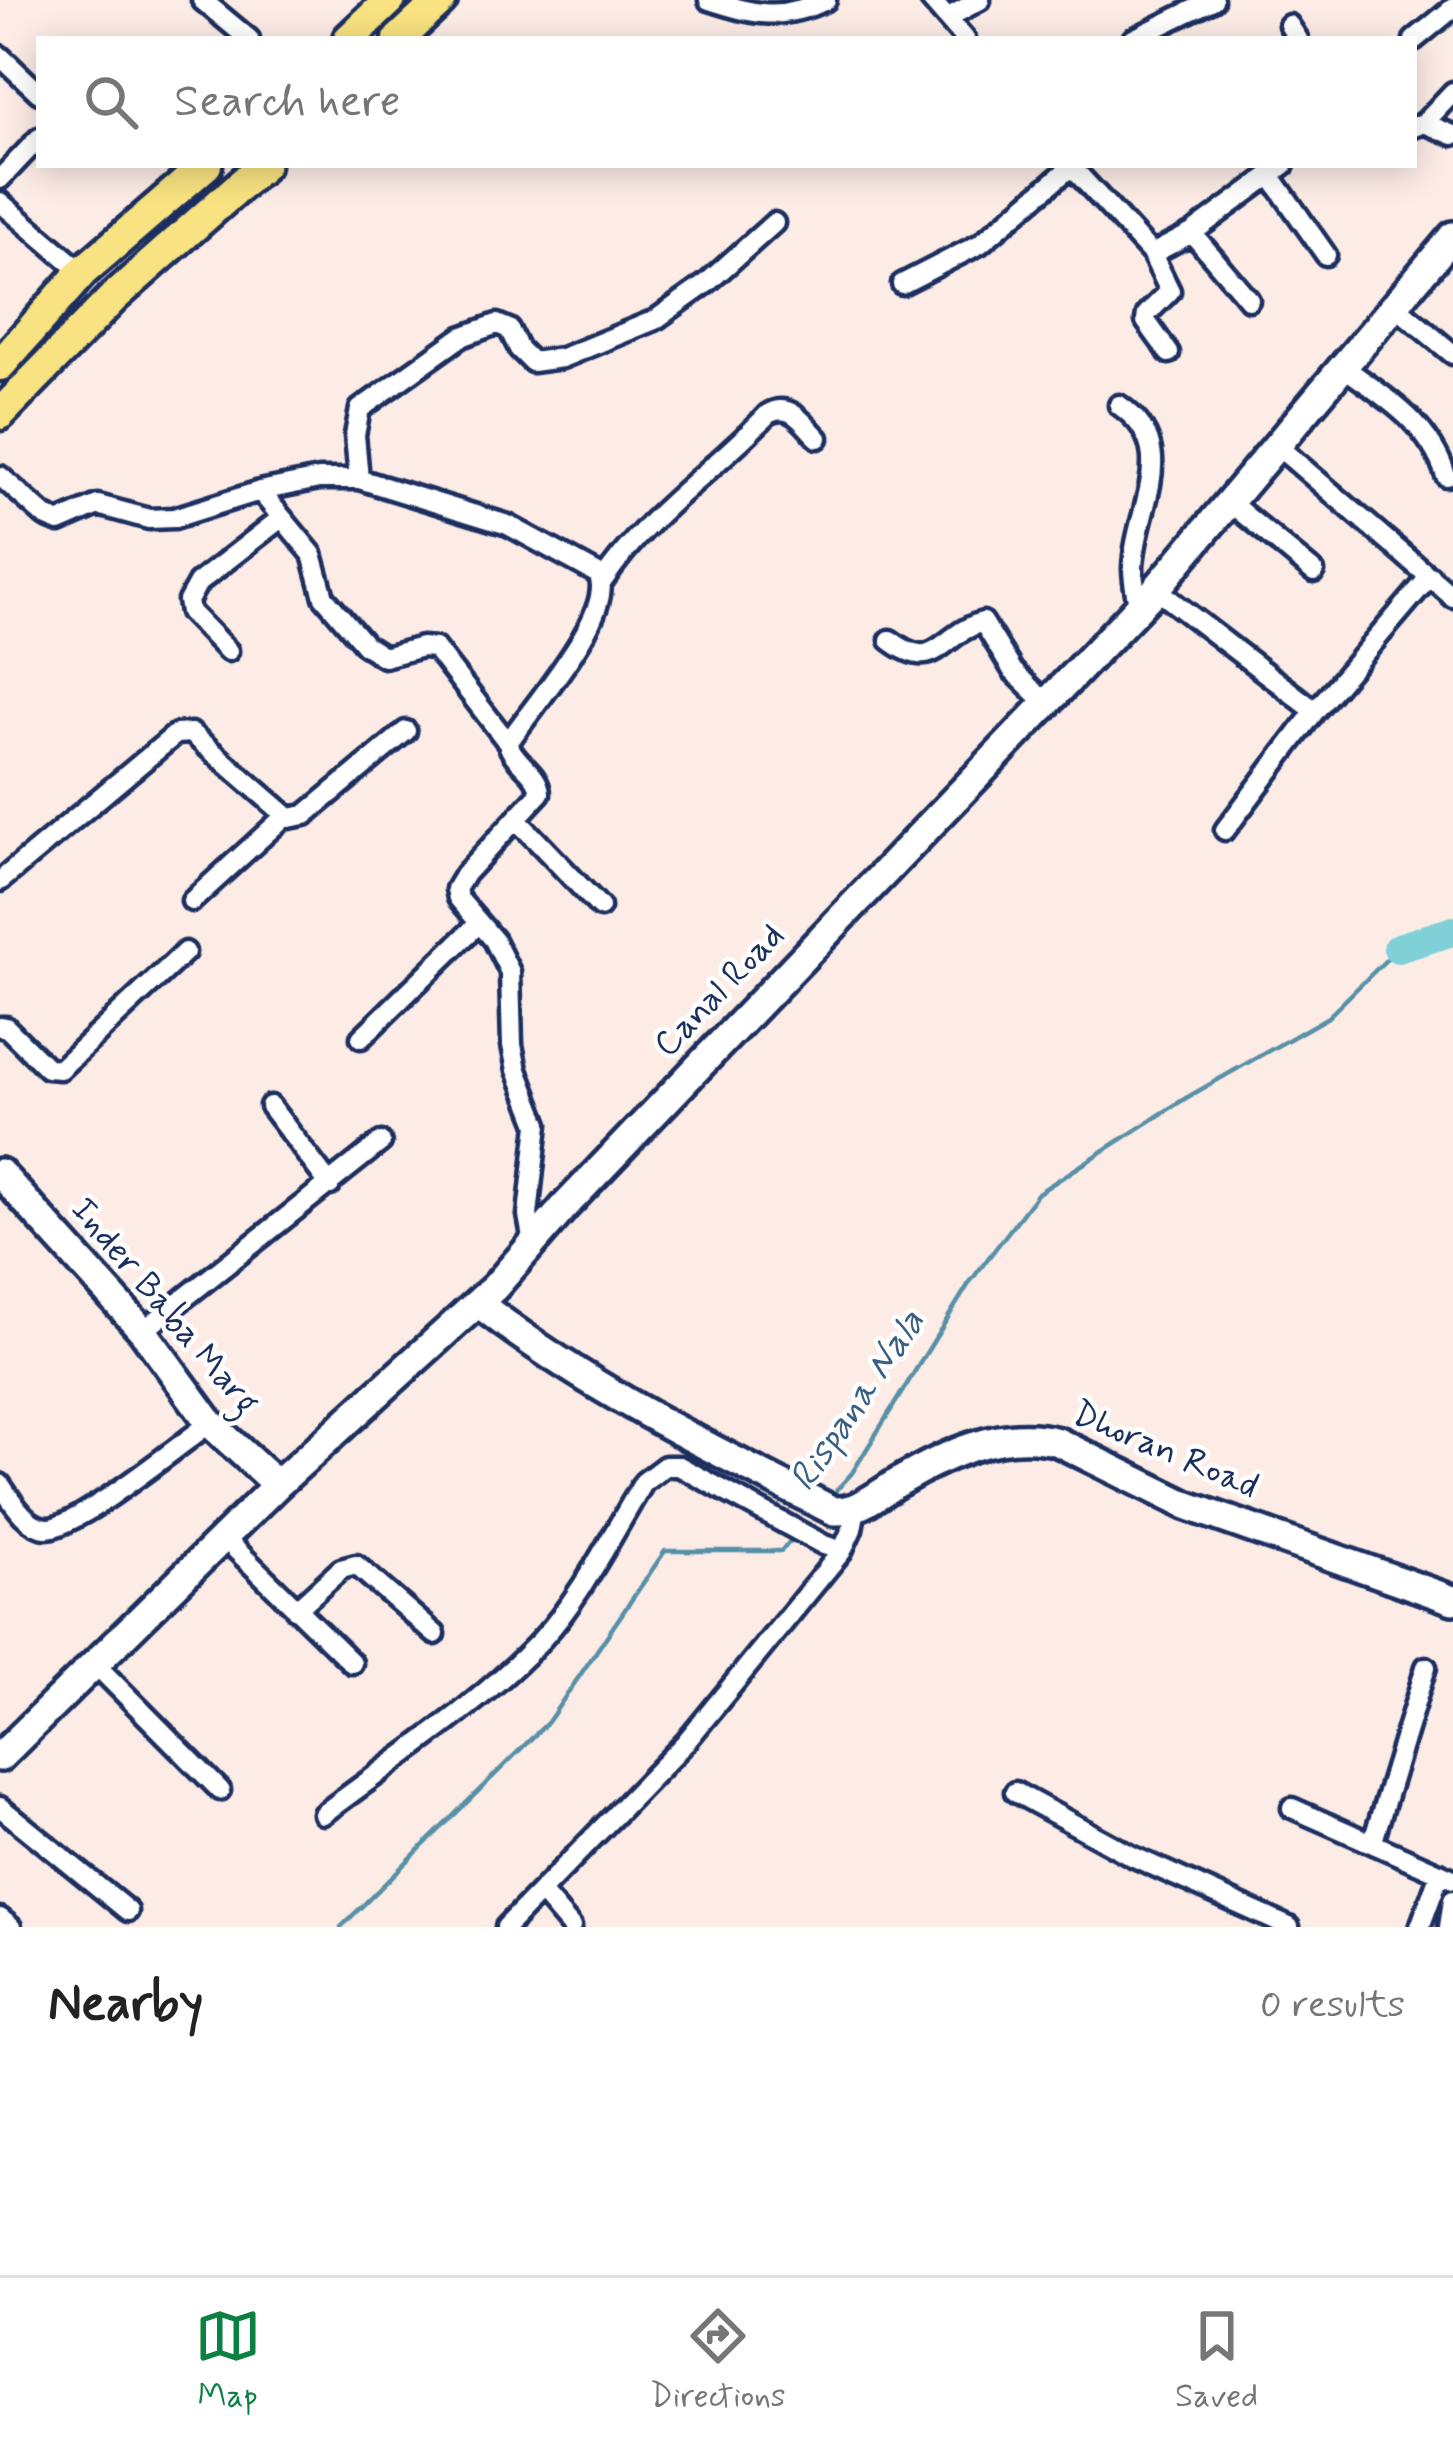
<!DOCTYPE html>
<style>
:root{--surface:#fff;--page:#f6f6f6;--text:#222;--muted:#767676;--line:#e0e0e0;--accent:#0b8043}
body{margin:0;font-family:Mynerve,sans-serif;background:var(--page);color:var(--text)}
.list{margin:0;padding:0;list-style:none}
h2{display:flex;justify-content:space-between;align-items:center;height:156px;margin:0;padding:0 48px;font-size:51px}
h2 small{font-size:39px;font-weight:400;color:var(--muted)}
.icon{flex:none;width:66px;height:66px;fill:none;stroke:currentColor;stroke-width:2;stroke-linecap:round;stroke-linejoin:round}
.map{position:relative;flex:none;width:1453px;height:1927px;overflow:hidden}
.search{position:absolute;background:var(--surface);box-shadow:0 6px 30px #0003;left:36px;right:36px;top:36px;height:132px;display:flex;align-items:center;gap:30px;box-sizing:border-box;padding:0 42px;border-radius:0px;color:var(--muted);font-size:45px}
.sheet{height:348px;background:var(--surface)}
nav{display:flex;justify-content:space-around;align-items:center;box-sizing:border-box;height:168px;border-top:3px solid var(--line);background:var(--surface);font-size:33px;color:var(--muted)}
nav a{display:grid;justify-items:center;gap:6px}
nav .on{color:var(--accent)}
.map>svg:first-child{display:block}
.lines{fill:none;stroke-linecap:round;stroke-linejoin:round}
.stream{stroke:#5790a7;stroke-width:4.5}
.river{stroke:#7fd0d7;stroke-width:30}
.street-casing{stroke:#1b2f5e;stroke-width:27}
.secondary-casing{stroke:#1b2f5e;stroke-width:36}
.primary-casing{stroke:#1b2f5e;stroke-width:39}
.street{stroke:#fff;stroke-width:18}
.secondary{stroke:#fff;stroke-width:27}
.primary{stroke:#f8e281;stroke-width:30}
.labels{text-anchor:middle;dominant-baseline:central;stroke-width:9;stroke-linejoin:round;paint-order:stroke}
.street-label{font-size:36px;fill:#1b2f5e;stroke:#fff}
.water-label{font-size:39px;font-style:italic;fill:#395f82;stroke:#fff}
</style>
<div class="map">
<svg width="1453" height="1927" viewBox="0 0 1453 1927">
<rect width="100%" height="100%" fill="#fdece6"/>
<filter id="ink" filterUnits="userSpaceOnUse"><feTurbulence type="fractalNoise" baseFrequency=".00833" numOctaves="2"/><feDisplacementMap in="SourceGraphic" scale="24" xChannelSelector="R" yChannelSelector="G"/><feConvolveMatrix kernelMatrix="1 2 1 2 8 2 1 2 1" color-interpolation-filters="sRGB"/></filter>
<g filter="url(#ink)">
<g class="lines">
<!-- stream -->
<path class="stream" d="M 832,1495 L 852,1473 L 970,1282 L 1038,1193 L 1186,1098 L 1328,1017 L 1398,948
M 341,1927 L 548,1722 L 665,1551 L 781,1551 L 796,1535"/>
<!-- river -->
<path class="river" d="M 1398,948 L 1453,931"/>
<!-- street casing -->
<g class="street-casing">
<path id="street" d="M 202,0 L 249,39
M 709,0 C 756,15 780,21 826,0
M 931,0 L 965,39
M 947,18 L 980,0
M 1289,25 L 1298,39
M 1133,39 L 1213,0
M 1414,40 L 1453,8
M 0,56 L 39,93
M 1424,123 L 1453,92
M 1414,127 L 1424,123 L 1453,135
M 1070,165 L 1152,254 L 1192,233 L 1284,165
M 1270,175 L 1326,255
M 0,179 L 39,138
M 0,202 L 82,272
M 1192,233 L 1249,300
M 1152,254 L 1170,291 L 1147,314 L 1146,321 L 1169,353
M 902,284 L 980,244 L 1072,166
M 1394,305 L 1453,354
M 1342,366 C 1385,397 1429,423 1446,476
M 1119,405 C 1183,449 1135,507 1133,568 C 1133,581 1136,593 1138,605
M 1275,444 L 1453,597
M 0,476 L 45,516 L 59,522 L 98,505 L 149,519 L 174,518 L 260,491 L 319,479 L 359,479 L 508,525 L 598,574 C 618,611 529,710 508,743 C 513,763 539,772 540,793 L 465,874 L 456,889 L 458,898 L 494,940 L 510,972 L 512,1045 L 517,1070 L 538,1124 L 528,1215 L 533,1243
M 359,479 L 355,435 L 360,409 L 461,337 L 497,324 L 509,329 L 519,349 L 532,362 L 562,358 L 655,320 L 707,283 L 774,223
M 260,491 L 312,554 L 324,597 L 365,645 L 384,657 L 422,647 L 435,648 L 508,743
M 1228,501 L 1314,572
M 602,582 C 650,510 710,475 768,414 C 790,401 803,423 818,438
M 1156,589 L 1315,711 L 1430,576
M 890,640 C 937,676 939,634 983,622 L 1013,671 L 1045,702
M 228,651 L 190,612 L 188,601 L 198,583 L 280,519
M 517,820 L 600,907
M 1225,830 L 1315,711
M 0,881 L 176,734 L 191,733 L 289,818 L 305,815 L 406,731
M 192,901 L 284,817
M 0,1027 L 6,1027 L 47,1068 L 60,1069 L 185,952
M 361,1038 L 479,923
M 270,1106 L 330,1185
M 143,1331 L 381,1142
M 0,1484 C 11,1499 25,1526 46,1528 C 75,1530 182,1443 210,1423
M 224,1538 L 352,1663
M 296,1610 L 341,1569 L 356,1565 L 435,1634
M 95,1664 L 220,1790
M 1015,1792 L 1132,1856 L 1289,1927
M 0,1807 L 128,1911
M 1292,1808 L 1453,1879
M 323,1814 C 396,1759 479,1706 542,1639 C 583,1594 612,1534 644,1482 L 665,1466 L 679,1466 L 824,1545 L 842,1551
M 1373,1841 L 1426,1667
M 542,1893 L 571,1927
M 0,1918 L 11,1927
M 506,1927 L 685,1743 L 842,1551 L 852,1529 L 856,1508
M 1420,1927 L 1440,1873
M 1449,1927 L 1453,1900"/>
</g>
<!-- secondary casing -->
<g class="secondary-casing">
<path id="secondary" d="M 0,1173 L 143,1331 L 210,1423 L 277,1485
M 478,1303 C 586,1388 712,1449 834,1511 C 857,1512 876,1496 895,1484 C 944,1455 1000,1427 1058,1442 L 1186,1505 L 1453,1600
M 0,1757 L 277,1485 L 495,1287 L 566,1205 L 1156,589 L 1453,236"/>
</g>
<!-- primary casing -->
<g class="primary-casing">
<path id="primary" d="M 349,39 L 390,0
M 399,39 L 441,0
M 0,365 L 82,272 L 206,165
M 0,414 L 114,297 L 263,165"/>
</g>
<!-- street -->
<use href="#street" class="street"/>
<!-- secondary -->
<use href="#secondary" class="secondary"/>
<!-- primary -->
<use href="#primary" class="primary"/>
</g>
</g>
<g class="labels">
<!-- street labels -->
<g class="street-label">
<text transform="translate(720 991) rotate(-46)">Canal Road</text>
<text transform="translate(164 1307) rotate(50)">Inder Baba Marg</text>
<text transform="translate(1165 1451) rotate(23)">Dhoran Road</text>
</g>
<!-- water labels -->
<g class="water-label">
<text transform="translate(858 1401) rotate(-56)">Rispana Nala</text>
</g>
</g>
</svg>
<div class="search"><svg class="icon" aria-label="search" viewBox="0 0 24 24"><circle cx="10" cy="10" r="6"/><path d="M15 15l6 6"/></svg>Search here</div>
</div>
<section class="sheet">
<h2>Nearby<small>0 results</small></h2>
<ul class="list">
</ul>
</section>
<nav>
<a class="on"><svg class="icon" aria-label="map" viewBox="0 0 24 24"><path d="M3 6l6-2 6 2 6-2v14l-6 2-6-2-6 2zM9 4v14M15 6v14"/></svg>Map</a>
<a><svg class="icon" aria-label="directions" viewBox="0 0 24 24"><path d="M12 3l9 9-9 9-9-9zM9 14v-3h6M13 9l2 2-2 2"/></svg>Directions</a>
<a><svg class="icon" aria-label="saved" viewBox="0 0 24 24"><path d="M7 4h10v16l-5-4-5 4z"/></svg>Saved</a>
</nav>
